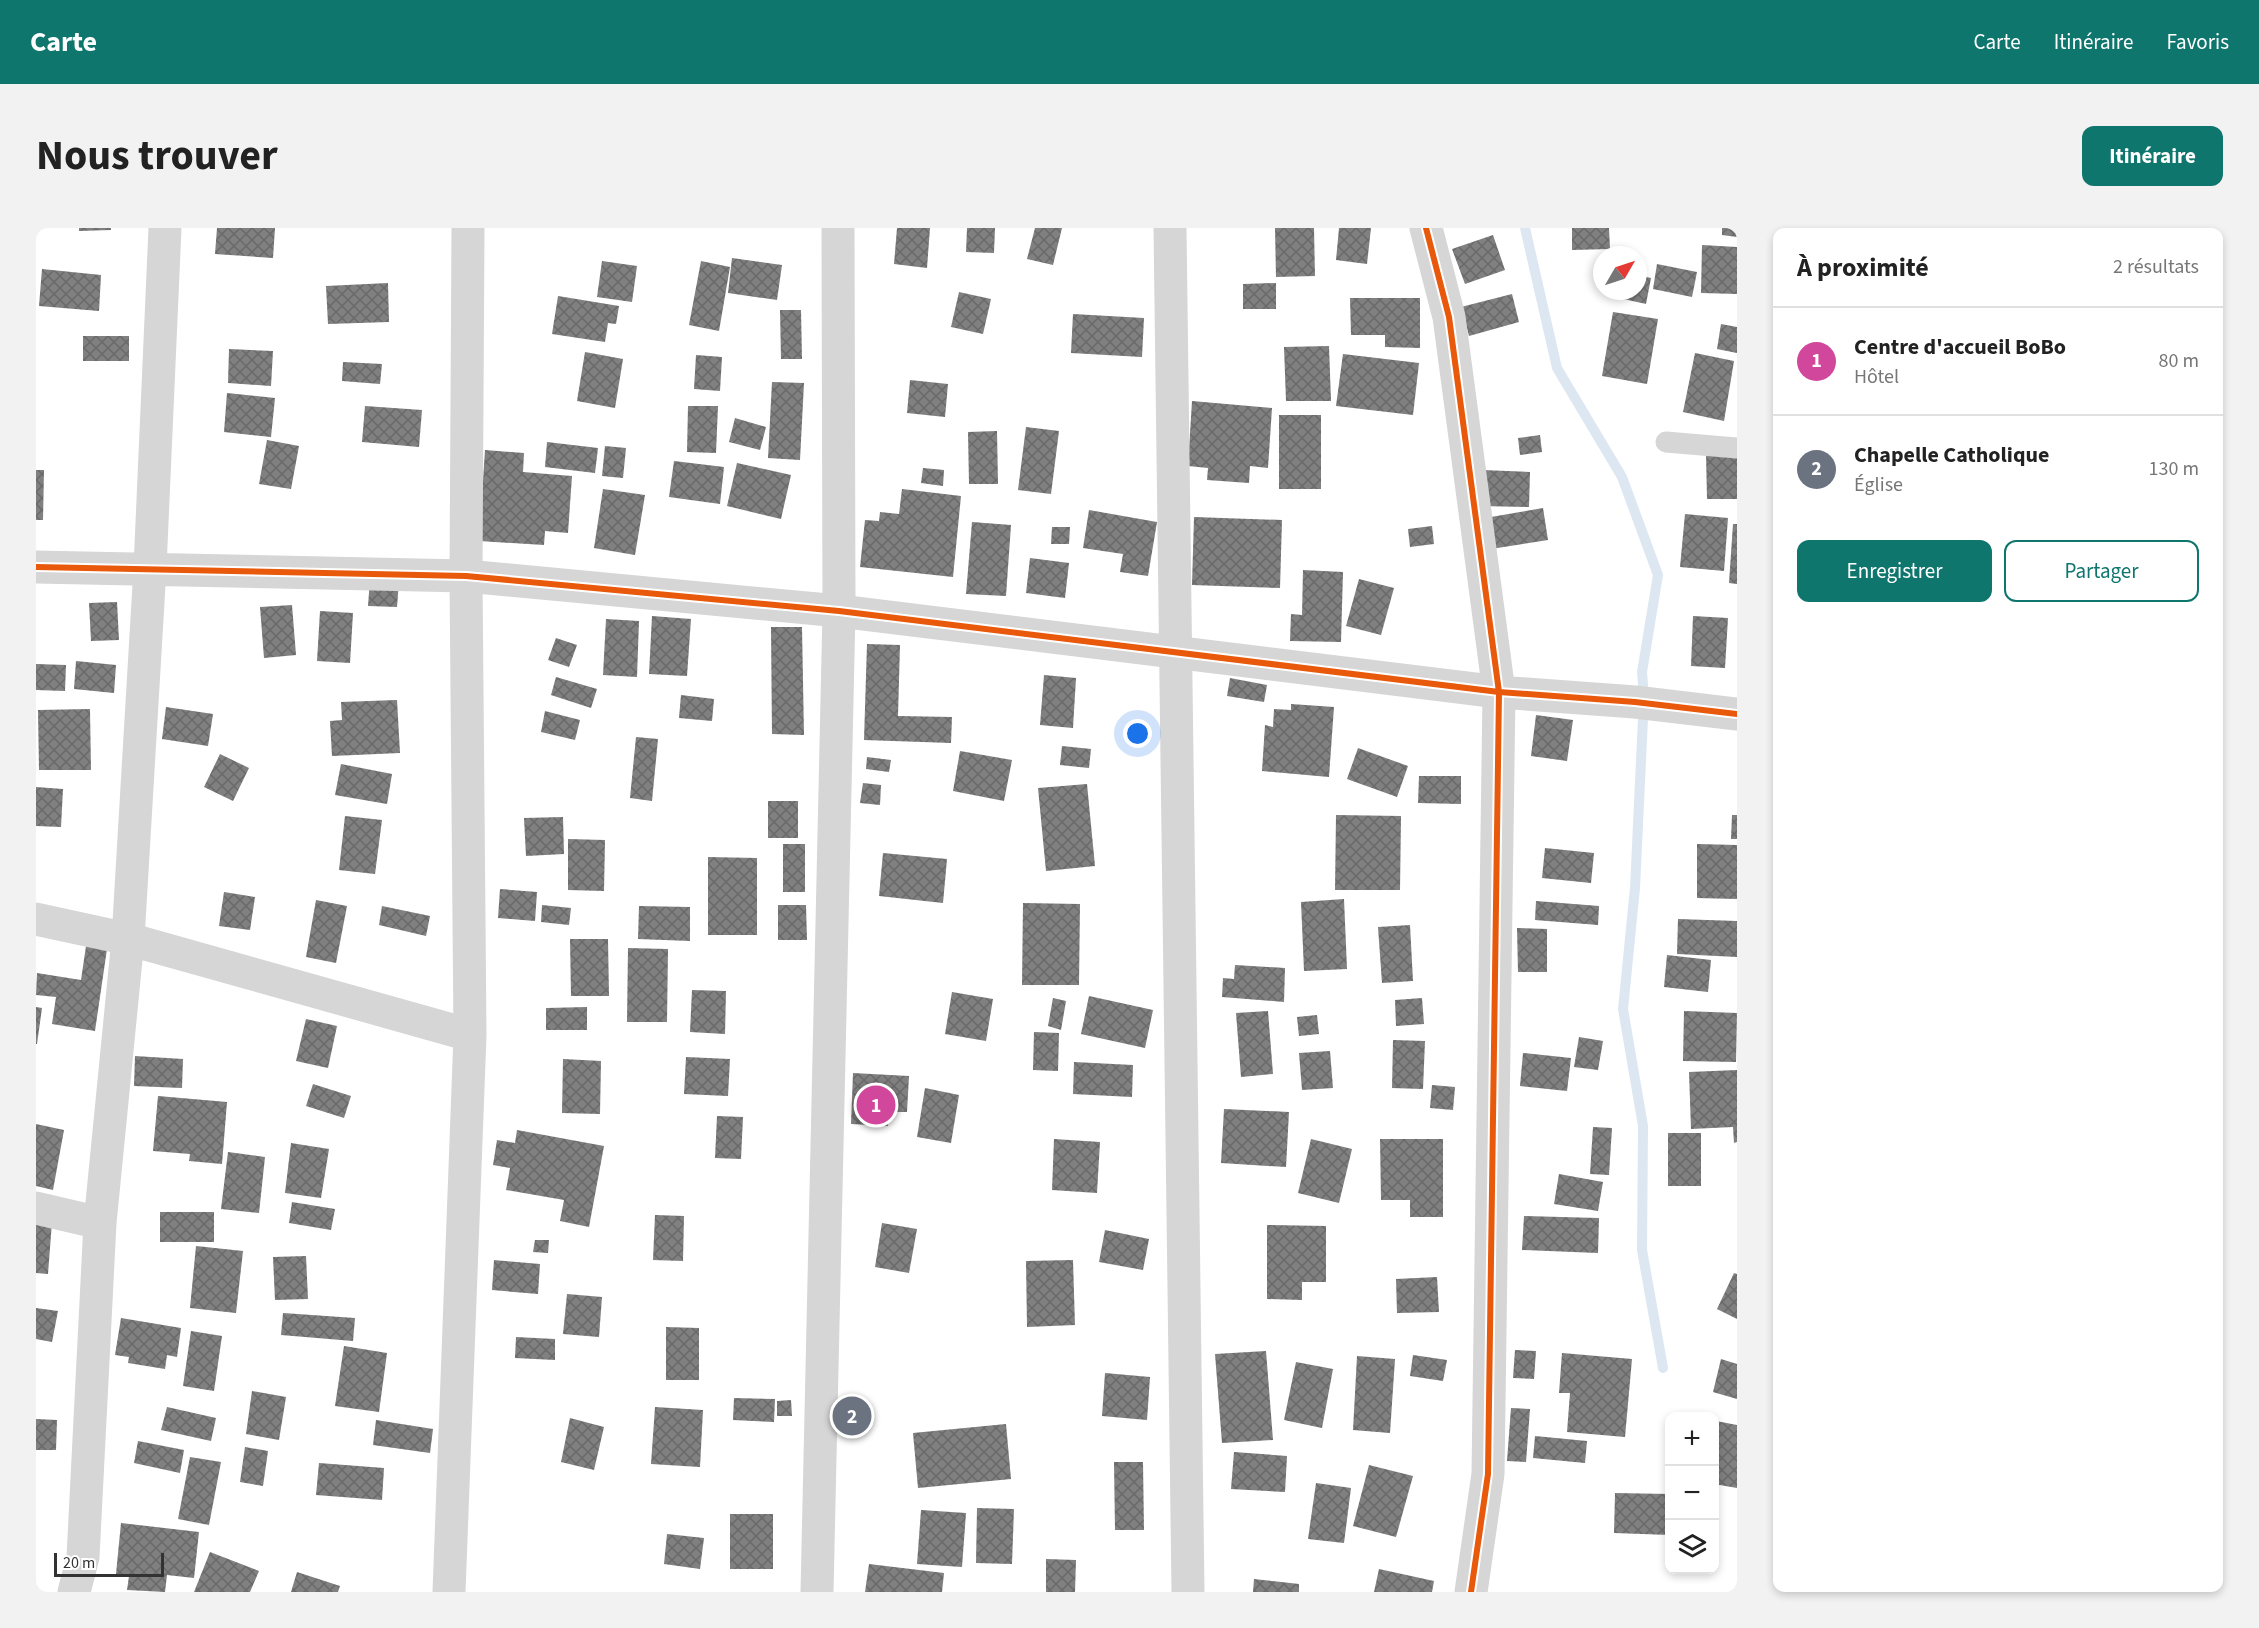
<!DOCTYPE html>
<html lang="fr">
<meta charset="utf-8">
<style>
:root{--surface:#fff;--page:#f2f2f2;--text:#222;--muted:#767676;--line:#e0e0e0;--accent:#0f766e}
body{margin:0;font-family:"Source Sans 3",sans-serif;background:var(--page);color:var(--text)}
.controls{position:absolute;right:18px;bottom:18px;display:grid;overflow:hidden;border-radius:12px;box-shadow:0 3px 9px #0003}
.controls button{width:54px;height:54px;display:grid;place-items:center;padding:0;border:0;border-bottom:2px solid var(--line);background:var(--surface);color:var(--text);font:30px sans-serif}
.compass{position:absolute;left:1557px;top:18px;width:54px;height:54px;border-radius:50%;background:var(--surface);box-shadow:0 3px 9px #0003;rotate:51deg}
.scale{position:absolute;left:18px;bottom:15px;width:110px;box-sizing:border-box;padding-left:6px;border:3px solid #323232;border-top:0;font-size:16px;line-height:21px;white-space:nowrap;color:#323232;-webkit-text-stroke:4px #fff;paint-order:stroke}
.you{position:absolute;left:1102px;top:506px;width:21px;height:21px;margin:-15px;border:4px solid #fff;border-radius:50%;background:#1a73e8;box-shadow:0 0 0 9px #1a73e833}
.badge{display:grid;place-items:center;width:39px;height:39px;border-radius:50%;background:var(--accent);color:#fff;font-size:20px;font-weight:700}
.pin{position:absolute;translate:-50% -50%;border:3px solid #fff;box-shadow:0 2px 6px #0006}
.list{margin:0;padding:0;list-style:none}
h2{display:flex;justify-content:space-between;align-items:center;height:78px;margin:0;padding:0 24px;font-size:26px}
h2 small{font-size:20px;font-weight:400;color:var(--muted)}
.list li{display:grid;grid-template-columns:39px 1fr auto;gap:18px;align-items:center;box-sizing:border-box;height:108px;padding:0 24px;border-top:2px solid var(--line)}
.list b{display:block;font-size:22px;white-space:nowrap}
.list p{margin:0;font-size:20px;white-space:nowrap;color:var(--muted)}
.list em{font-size:20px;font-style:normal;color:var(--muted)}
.actions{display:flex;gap:12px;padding:18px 24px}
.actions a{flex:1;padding:14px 0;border:2px solid var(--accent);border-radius:12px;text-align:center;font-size:21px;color:var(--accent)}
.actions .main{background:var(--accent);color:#fff}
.icon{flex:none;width:33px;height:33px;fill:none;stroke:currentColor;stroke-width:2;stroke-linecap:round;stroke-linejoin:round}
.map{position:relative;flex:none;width:1701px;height:1364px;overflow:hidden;border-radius:12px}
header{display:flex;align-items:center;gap:36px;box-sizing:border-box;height:84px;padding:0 30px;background:var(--accent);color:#fff}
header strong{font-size:28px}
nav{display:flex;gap:33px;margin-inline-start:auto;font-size:21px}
.intro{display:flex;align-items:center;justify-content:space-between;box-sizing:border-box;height:144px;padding:0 36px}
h1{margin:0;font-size:42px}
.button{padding:15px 27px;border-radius:12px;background:var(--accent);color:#fff;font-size:21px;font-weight:700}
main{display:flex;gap:36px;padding:0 36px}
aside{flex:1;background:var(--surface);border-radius:12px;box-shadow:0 3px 9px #0003}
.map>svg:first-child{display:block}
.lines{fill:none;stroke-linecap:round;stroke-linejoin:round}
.stream{stroke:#dde7f2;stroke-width:10}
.building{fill:url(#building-cross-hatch)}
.service{stroke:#d6d6d6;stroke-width:21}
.minor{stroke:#d6d6d6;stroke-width:33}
.tertiary{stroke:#d6d6d6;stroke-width:33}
.cycleway-casing{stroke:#fff;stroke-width:10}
.cycleway{stroke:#e8590c;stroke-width:6}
</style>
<header>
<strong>Carte</strong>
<nav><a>Carte</a><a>Itinéraire</a><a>Favoris</a></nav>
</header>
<div class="intro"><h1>Nous trouver</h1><a class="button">Itinéraire</a></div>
<main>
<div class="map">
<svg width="1701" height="1364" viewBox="0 0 1701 1364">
<defs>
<pattern id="building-cross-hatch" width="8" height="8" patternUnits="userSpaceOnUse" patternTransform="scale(1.5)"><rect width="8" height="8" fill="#808080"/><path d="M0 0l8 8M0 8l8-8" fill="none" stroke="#696969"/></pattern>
</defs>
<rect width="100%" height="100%" fill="#fff"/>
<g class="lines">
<!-- stream -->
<path class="stream" d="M 1489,0 L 1521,140 L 1586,249 L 1622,347 L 1606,444 L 1608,469 L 1599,660 L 1587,781 L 1607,898 L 1606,1022 L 1627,1140"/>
</g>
<!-- building -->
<path class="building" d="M 43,0 L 75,0 L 75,2 L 43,3 Z
M 181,0 L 239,0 L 237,30 L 179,26 Z
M 861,0 L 894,0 L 891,40 L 858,36 Z
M 931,0 L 959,0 L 958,25 L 930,24 Z
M 999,0 L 1026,0 L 1017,37 L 991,31 Z
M 1239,0 L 1278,0 L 1279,48 L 1240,49 Z
M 1303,0 L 1335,0 L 1331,36 L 1300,32 Z
M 1536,0 L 1573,0 L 1574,21 L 1536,22 Z
M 1686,0 L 1701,0 L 1701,9 L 1686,7 Z
M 1457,7 L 1469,42 L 1429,56 L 1416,21 Z
M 1666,17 L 1701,19 L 1701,66 L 1665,65 Z
M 696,30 L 746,37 L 741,72 L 692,65 Z
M 566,33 L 601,38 L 596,74 L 561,69 Z
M 665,33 L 694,39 L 683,103 L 653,97 Z
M 1621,36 L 1661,44 L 1656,69 L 1617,61 Z
M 6,41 L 65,47 L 63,83 L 3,78 Z
M 1602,47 L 1615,50 L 1610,76 L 1574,68 L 1575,63 L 1602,63 Z
M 352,55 L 353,94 L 292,96 L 290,58 Z
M 1240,55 L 1240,81 L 1207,81 L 1207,56 Z
M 923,64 L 955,71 L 947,106 L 915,99 Z
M 1476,66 L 1483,94 L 1433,108 L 1425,79 Z
M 522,68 L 583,78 L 580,96 L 572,95 L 569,114 L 516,106 Z
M 1314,70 L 1384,70 L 1384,120 L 1349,119 L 1349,107 L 1315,107 Z
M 744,82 L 765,82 L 766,131 L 745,131 Z
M 1577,84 L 1622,91 L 1611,156 L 1566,148 Z
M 1037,86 L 1108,90 L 1106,129 L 1035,125 Z
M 1685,96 L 1701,99 L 1701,125 L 1681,121 Z
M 47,108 L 93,108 L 93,133 L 47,133 Z
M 1293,118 L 1295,173 L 1250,173 L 1248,119 Z
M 193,121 L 237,123 L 235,158 L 192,155 Z
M 549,124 L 587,131 L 579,180 L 541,173 Z
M 1659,125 L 1698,133 L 1688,193 L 1647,184 Z
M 1307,126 L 1383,135 L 1377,187 L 1300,178 Z
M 660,127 L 686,129 L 684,163 L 658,161 Z
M 307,134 L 346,136 L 344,156 L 306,153 Z
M 874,152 L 912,156 L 909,189 L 871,185 Z
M 736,154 L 768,155 L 764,232 L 732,230 Z
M 191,165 L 239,170 L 235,209 L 188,204 Z
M 1156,173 L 1236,180 L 1232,240 L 1214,238 L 1213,255 L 1171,252 L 1172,240 L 1152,238 Z
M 329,178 L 386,182 L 383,219 L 326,214 Z
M 652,178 L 682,178 L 680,225 L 651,224 Z
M 1243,187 L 1285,187 L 1285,261 L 1243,261 Z
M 699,190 L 730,199 L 724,222 L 693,214 Z
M 990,199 L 1023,203 L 1015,266 L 982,262 Z
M 961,203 L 962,256 L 933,256 L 932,204 Z
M 1504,207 L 1506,224 L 1484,227 L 1482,210 Z
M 231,212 L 263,218 L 255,261 L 223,256 Z
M 511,214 L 562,220 L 559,245 L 509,239 Z
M 569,218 L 590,220 L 587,250 L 566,248 Z
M 449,222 L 488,225 L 487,244 L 536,248 L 532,305 L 509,303 L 508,317 L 443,313 Z
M 1670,226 L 1701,226 L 1701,271 L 1671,271 Z
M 638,233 L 688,239 L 684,276 L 633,269 Z
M 701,235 L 755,247 L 745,291 L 691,278 Z
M 887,240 L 908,242 L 907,258 L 885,255 Z
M 0,242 L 8,242 L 7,292 L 0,292 Z
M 1446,242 L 1494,244 L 1493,279 L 1445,278 Z
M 567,261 L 609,267 L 599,327 L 558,320 Z
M 866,261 L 925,268 L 917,349 L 824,339 L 829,292 L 843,293 L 844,284 L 863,286 Z
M 1507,280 L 1512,312 L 1455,321 L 1449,290 Z
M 1053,282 L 1121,294 L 1112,348 L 1084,344 L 1087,326 L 1047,320 Z
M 1649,286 L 1692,290 L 1688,343 L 1644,339 Z
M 1158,289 L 1246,292 L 1244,360 L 1156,357 Z
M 936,294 L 975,297 L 970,368 L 930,366 Z
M 1697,296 L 1701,296 L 1701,356 L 1693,355 Z
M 1396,298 L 1398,316 L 1374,319 L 1372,301 Z
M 1016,299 L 1034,299 L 1033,316 L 1015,316 Z
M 994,330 L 1033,335 L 1029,370 L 990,365 Z
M 1267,342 L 1307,344 L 1305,414 L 1254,413 L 1255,386 L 1266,387 Z
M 334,351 L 363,353 L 361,379 L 332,378 Z
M 1323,351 L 1358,360 L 1345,407 L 1310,398 Z
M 81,374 L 83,412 L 55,413 L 53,375 Z
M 256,377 L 260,427 L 228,430 L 224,379 Z
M 284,383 L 317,385 L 314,435 L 281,433 Z
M 616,388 L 655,391 L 651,448 L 613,446 Z
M 1657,388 L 1692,390 L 1689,440 L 1655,438 Z
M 570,391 L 603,393 L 601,449 L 567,447 Z
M 735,399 L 766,399 L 768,507 L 736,506 Z
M 520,410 L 541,417 L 533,439 L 512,432 Z
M 831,416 L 864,417 L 862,488 L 916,489 L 915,515 L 828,512 Z
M 40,433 L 80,437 L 78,465 L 38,461 Z
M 0,436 L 30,437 L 29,463 L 0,462 Z
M 1008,447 L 1040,450 L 1037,500 L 1004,497 Z
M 520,449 L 561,461 L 555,480 L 515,467 Z
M 1194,450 L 1231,457 L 1228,474 L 1191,468 Z
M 645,467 L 678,471 L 676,493 L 643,490 Z
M 361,472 L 364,525 L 296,528 L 294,493 L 306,492 L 305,474 Z
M 1255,476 L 1298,479 L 1293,549 L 1226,543 L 1229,497 L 1237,499 L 1238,481 L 1255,482 Z
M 130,479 L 177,486 L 172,518 L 126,511 Z
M 54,481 L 55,542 L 3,542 L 2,482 Z
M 509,483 L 544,492 L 539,512 L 505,504 Z
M 1500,487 L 1537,492 L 1531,533 L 1495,528 Z
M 600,509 L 622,511 L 616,573 L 594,570 Z
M 1026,518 L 1055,521 L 1053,540 L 1024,537 Z
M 1322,520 L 1372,538 L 1361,569 L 1311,551 Z
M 924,523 L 976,532 L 968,573 L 917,563 Z
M 184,526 L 213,540 L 197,573 L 168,559 Z
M 831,529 L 855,532 L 853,544 L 830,541 Z
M 305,536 L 356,546 L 351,576 L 299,567 Z
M 1383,548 L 1425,548 L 1425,576 L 1382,575 Z
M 827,555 L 845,557 L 844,577 L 824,575 Z
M 1051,556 L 1059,638 L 1010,643 L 1002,560 Z
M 0,559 L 27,561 L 25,599 L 0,598 Z
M 732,573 L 762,573 L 762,610 L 732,610 Z
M 1300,587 L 1365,588 L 1364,662 L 1299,662 Z
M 1696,587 L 1701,587 L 1701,611 L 1695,611 Z
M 309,588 L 346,592 L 339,646 L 303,642 Z
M 527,589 L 528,626 L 490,628 L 488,590 Z
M 532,611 L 569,612 L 568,663 L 532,662 Z
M 747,616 L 769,616 L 769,664 L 747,664 Z
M 1661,616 L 1701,617 L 1701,671 L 1661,670 Z
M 1509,620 L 1558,625 L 1555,655 L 1506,650 Z
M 847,625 L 911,631 L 907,675 L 843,668 Z
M 672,629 L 721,630 L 721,707 L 672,707 Z
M 464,661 L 501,664 L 499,693 L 462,690 Z
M 188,664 L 219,669 L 214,702 L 183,698 Z
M 1308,671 L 1311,741 L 1268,743 L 1265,674 Z
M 280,672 L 311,678 L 300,735 L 270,729 Z
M 1500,673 L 1563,678 L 1562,697 L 1499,692 Z
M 987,675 L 1044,676 L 1043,757 L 986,757 Z
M 506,677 L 535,680 L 533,697 L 505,694 Z
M 742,677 L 770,677 L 771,712 L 742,712 Z
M 346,678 L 394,688 L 390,708 L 343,697 Z
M 603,678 L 654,679 L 654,713 L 602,711 Z
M 1642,691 L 1701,693 L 1701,729 L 1641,726 Z
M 1374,697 L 1377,753 L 1346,755 L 1342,699 Z
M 1481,700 L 1511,701 L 1511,744 L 1482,744 Z
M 534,711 L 572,711 L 573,768 L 535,768 Z
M 50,718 L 71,721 L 59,803 L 16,796 L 20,769 L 0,767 L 1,745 L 45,752 Z
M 592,720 L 632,721 L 631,794 L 591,794 Z
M 1631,727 L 1675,732 L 1672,764 L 1628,759 Z
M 1199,737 L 1249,740 L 1248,774 L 1186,769 L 1187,750 L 1198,751 Z
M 656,762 L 690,763 L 689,806 L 654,804 Z
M 916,764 L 957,771 L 950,813 L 909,806 Z
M 1053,768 L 1117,782 L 1109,820 L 1045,806 Z
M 1017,770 L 1030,773 L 1025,802 L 1012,798 Z
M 1386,770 L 1388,796 L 1360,798 L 1359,772 Z
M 0,779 L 6,780 L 1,816 L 0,816 Z
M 551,779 L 551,802 L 510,802 L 510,780 Z
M 1232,783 L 1237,846 L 1205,849 L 1200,785 Z
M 1648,783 L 1701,785 L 1700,834 L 1647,833 Z
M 1281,787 L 1283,806 L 1263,808 L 1261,789 Z
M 270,791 L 301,798 L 292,840 L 260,833 Z
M 998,804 L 1023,805 L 1022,843 L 997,842 Z
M 1543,809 L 1567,813 L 1562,842 L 1538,839 Z
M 1357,812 L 1389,813 L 1387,861 L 1356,860 Z
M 1294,823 L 1297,860 L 1266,862 L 1263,825 Z
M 1487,825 L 1535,830 L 1531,863 L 1484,858 Z
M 99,828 L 147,831 L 146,860 L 98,858 Z
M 650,829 L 694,831 L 692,868 L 648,866 Z
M 527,831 L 565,833 L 564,886 L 526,885 Z
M 1038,834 L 1097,837 L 1096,869 L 1037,866 Z
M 1701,842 L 1701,914 L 1698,915 L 1697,899 L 1655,901 L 1653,844 Z
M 817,845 L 873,848 L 871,884 L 853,884 L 852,898 L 815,896 Z
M 277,856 L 315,868 L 308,890 L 270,878 Z
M 1396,857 L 1419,859 L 1417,882 L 1394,880 Z
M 889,860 L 923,867 L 915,915 L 881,909 Z
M 122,868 L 191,874 L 186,936 L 153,933 L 154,926 L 117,923 Z
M 1188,881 L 1253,884 L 1250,939 L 1185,935 Z
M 681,888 L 707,889 L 705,931 L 679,930 Z
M 0,896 L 28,902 L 17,962 L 0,958 Z
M 1557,899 L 1576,900 L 1573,947 L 1554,946 Z
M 481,902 L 568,918 L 553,999 L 524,993 L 528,972 L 470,962 L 474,940 L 457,937 L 461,912 L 479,915 Z
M 1632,905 L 1665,905 L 1665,958 L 1632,958 Z
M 1018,911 L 1064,914 L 1061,965 L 1016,962 Z
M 1275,911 L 1316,921 L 1303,975 L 1262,965 Z
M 1344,911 L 1407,911 L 1407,989 L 1374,989 L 1374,972 L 1345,972 Z
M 255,915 L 293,921 L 285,970 L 249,965 Z
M 192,924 L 229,929 L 223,985 L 185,981 Z
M 1523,946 L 1567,954 L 1562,983 L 1518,976 Z
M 256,974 L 299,981 L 295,1002 L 253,995 Z
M 124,984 L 178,984 L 178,1014 L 124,1014 Z
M 619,987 L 648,988 L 647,1033 L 617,1032 Z
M 1488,988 L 1563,990 L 1562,1025 L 1486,1022 Z
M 0,992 L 16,994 L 12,1046 L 0,1045 Z
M 846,995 L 881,1001 L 873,1045 L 839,1039 Z
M 1231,997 L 1290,998 L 1290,1054 L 1266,1054 L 1266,1072 L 1231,1071 Z
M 1069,1002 L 1113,1011 L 1107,1042 L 1063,1034 Z
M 499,1012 L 513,1012 L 512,1025 L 497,1024 Z
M 160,1018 L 207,1023 L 200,1085 L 154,1080 Z
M 270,1028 L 272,1071 L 239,1072 L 237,1029 Z
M 458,1032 L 504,1036 L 502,1066 L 456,1062 Z
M 1037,1032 L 1039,1097 L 991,1099 L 990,1033 Z
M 1698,1045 L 1701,1046 L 1701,1091 L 1681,1081 Z
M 1401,1049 L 1403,1084 L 1361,1085 L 1360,1051 Z
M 531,1066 L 566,1069 L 563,1109 L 527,1106 Z
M 0,1080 L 22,1083 L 16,1114 L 0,1111 Z
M 247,1085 L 319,1090 L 317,1113 L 245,1107 Z
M 85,1090 L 145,1100 L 141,1129 L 131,1127 L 129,1141 L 92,1135 L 93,1129 L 79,1127 Z
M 630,1099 L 663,1100 L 663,1152 L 630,1152 Z
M 155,1103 L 186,1108 L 178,1163 L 147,1158 Z
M 480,1109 L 519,1111 L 519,1132 L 479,1130 Z
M 308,1118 L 351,1125 L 343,1184 L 299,1178 Z
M 1479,1122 L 1500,1123 L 1498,1151 L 1477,1150 Z
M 1230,1123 L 1237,1212 L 1186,1215 L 1179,1126 Z
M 1526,1125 L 1596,1131 L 1589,1209 L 1531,1204 L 1534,1165 L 1523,1165 Z
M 1377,1127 L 1411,1132 L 1407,1153 L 1374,1148 Z
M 1321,1128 L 1359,1131 L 1354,1205 L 1317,1202 Z
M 1685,1131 L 1701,1136 L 1701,1171 L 1677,1164 Z
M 1260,1134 L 1297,1141 L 1286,1200 L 1248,1192 Z
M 1069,1145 L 1114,1149 L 1111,1192 L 1066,1188 Z
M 216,1163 L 250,1169 L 243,1212 L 210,1206 Z
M 698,1170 L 739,1171 L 738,1194 L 697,1192 Z
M 755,1172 L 756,1188 L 741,1188 L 741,1173 Z
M 131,1179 L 180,1190 L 175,1213 L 125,1202 Z
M 619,1179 L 667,1182 L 664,1239 L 615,1236 Z
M 1475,1180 L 1494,1181 L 1490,1234 L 1471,1233 Z
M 534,1190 L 568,1199 L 558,1242 L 525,1234 Z
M 0,1191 L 21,1192 L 20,1222 L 0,1222 Z
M 340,1192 L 397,1201 L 394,1225 L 337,1217 Z
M 1680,1193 L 1701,1197 L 1701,1260 L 1678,1256 Z
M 970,1196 L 975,1251 L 882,1260 L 877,1205 Z
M 1499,1208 L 1551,1213 L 1549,1235 L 1497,1230 Z
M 102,1213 L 148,1222 L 144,1245 L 98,1235 Z
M 209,1219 L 232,1223 L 227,1258 L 204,1254 Z
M 1198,1224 L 1251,1228 L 1249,1264 L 1195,1261 Z
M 154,1229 L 185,1234 L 173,1297 L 142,1291 Z
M 1078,1234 L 1107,1234 L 1108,1302 L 1079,1302 Z
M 283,1235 L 348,1240 L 346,1272 L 280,1267 Z
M 1333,1237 L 1377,1248 L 1360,1309 L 1317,1298 Z
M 1280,1255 L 1315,1260 L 1308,1315 L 1272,1311 Z
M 1579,1265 L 1634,1266 L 1634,1307 L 1578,1305 Z
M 941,1280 L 978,1281 L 976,1336 L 940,1335 Z
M 885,1282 L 930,1285 L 926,1339 L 881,1336 Z
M 694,1286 L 737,1286 L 737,1341 L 694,1341 Z
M 85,1295 L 163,1304 L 158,1350 L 131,1347 L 129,1364 L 91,1362 L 93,1348 L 80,1346 Z
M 631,1306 L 668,1310 L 664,1341 L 628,1336 Z
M 174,1324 L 223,1343 L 214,1364 L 158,1364 Z
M 1010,1331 L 1040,1332 L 1039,1364 L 1010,1364 Z
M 833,1336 L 908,1345 L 906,1364 L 829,1364 Z
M 1343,1341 L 1398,1353 L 1396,1364 L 1338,1364 Z
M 261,1344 L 304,1358 L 302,1364 L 255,1364 Z
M 1218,1351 L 1263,1356 L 1263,1364 L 1217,1364 Z"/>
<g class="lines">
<!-- service -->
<path class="service" d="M 1630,214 L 1701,220"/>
<!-- minor -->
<path class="minor" d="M 1134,0 L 1152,1364
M 1390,0 L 1413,89 L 1463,464 L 1452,1246 L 1435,1364
M 0,339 L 430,348 L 803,383 L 1463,464 L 1599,474 L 1701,486
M 0,691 L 92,711 L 434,807
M 0,980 L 64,995
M 38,1364 L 47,1329 L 64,995 L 92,711 L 114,340 L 129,0
M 413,1364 L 434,807 L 430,348 L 432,0"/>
<!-- tertiary -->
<path class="tertiary" d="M 781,1364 L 803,383 L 802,0"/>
<!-- cycleway casing -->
<g class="cycleway-casing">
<path id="cycleway" d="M 1390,0 L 1413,89 L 1463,464 L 1452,1246 L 1435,1364
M 0,339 L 430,348 L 803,383 L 1463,464 L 1599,474 L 1701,486"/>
</g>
<!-- cycleway -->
<use href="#cycleway" class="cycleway"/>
</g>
</svg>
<div class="controls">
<button>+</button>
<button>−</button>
<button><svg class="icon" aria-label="layers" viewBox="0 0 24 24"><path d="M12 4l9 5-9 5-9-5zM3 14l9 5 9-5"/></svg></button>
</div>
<svg class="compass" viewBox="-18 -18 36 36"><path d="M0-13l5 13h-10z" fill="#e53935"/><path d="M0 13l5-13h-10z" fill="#767676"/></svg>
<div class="scale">20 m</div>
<div class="you"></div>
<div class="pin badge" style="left:840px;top:877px;background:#d1479c">1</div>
<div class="pin badge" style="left:816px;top:1188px;background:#6b7280">2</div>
</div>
<aside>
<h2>À proximité<small>2 résultats</small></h2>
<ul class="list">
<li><span class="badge" style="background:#d1479c">1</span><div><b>Centre d'accueil BoBo</b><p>Hôtel</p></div><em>80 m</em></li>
<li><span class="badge" style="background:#6b7280">2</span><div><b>Chapelle Catholique</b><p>Église</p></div><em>130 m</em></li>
</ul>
<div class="actions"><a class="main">Enregistrer</a><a>Partager</a></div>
</aside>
</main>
